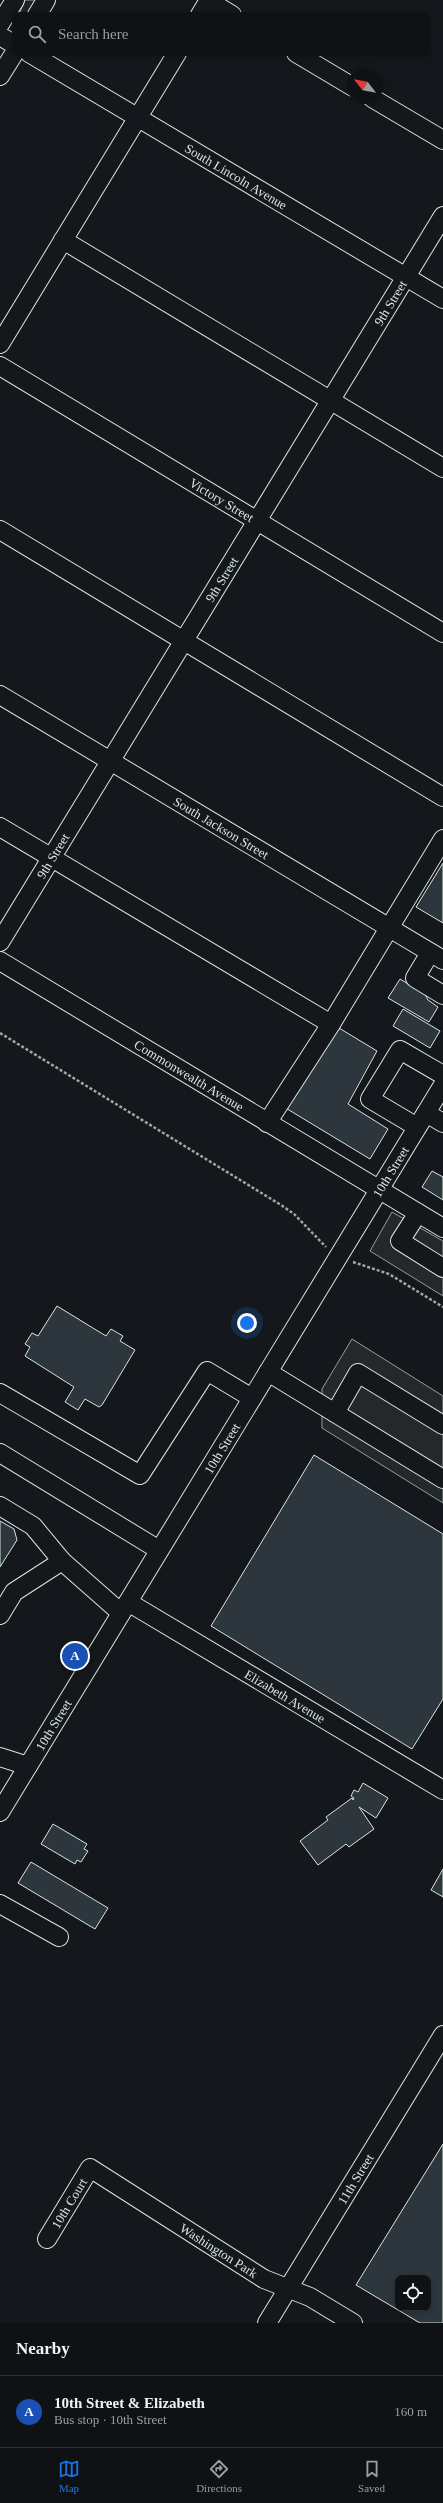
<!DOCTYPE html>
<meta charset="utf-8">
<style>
:root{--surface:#0f1215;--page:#1d2022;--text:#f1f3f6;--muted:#9b9ea0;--line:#2f3234;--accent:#1a73e8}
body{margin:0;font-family:"Times New Roman",serif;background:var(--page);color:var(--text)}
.controls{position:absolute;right:12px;bottom:12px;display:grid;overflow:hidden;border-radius:8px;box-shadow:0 2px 6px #0003}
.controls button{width:36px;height:36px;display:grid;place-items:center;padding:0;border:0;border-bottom:1px solid var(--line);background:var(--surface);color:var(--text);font:20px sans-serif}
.compass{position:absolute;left:347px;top:68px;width:36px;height:36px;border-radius:50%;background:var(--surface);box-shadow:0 2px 6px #0003;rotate:301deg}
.you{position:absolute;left:247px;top:1323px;width:14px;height:14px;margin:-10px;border:3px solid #fff;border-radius:50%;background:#1a73e8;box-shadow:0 0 0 6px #1a73e833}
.badge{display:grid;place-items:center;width:26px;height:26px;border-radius:50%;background:var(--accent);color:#fff;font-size:13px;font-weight:700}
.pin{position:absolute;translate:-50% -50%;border:2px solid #fff;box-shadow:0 1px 4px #0006}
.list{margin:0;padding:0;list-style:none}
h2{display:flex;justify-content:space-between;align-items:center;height:52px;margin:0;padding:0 16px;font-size:17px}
h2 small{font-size:13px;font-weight:400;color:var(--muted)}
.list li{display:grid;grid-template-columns:26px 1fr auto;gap:12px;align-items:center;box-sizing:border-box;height:72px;padding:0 16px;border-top:1px solid var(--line)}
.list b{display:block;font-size:15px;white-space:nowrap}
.list p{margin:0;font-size:13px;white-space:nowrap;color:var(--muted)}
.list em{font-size:13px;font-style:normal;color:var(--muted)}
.icon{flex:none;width:22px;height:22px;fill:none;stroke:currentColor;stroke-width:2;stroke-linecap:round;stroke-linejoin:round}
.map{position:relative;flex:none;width:443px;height:2323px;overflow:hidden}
.search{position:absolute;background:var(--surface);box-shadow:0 2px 6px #0003;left:12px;right:12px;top:12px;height:44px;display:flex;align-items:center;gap:10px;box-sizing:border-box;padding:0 14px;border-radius:8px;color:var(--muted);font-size:15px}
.sheet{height:124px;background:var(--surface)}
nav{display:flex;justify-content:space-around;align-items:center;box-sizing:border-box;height:56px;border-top:1px solid var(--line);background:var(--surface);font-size:11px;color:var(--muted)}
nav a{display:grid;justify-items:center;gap:2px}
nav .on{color:var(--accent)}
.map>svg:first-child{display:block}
.green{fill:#202428;stroke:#939e99}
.parking{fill:#24282b;stroke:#939e99}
.building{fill:#2c363c;stroke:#d8e6dc;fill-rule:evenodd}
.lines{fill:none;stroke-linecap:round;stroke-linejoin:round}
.minor-casing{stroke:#d8e6dc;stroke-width:20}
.path{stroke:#9da8a2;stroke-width:2.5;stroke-dasharray:3 2;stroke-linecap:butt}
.minor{stroke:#14181c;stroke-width:18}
.labels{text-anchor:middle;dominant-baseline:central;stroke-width:3;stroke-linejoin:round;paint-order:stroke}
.street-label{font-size:13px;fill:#d8e6dc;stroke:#14181c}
</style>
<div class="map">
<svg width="443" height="2323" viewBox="0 0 443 2323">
<rect width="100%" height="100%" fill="#14181c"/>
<!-- green -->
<path class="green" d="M 25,0 L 36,0 L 26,15 L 20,12 Z"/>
<!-- parking -->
<path class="parking" d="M 392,1212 L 443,1241 L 443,1296 L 370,1251 Z
M 352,1339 L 443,1396 L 443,1503 L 322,1428 L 322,1389 Z"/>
<!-- building -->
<path class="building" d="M 443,863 L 443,923 L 416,907 Z
M 400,979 L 425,994 L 428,1000 L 438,1007 L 429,1022 L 388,998 Z
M 403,1009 L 440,1031 L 430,1048 L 393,1026 Z
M 334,1025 L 377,1051 L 348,1104 L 388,1129 L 370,1159 L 284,1107 Z
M 432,1171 L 443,1177 L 443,1200 L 422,1187 Z
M 57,1306 L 106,1336 L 111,1329 L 123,1336 L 120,1341 L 135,1350 L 102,1405 L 99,1407 L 85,1399 L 78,1410 L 65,1402 L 74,1387 L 25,1356 L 30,1347 L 25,1344 L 32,1333 L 38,1336 Z
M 314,1455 L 443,1534 L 443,1699 L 412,1749 L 211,1626 Z
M 0,1521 L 14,1529 L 17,1540 L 0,1567 Z
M 363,1783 L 388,1798 L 376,1818 L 359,1807 L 374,1829 L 349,1847 L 346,1844 L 318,1865 L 300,1841 L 328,1820 L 326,1817 L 352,1798 L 353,1800 L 354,1798 L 351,1796 L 354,1790 L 358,1792 Z
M 53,1824 L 87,1844 L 84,1849 L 88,1851 L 81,1862 L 77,1860 L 75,1864 L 41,1844 Z
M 31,1862 L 108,1908 L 95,1929 L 18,1883 Z
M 443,1869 L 443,1897 L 431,1890 Z
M 443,2144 L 443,2323 L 420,2323 L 356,2285 ZM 398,2278 L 428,2278 L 428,2308 L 398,2308 Z"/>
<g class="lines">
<!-- minor casing -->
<g class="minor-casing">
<g id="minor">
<path d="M 209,1 L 232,15"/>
<path d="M 37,15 L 46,0"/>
<path d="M 200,15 L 209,0"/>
<path d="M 0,24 L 15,0"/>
<path d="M 0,36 L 15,45"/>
<path id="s1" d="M 29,53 L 443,299"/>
<path d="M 296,53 L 353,87"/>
<path d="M 0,76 L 15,52"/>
<path d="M 372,98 L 443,140"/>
<path d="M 63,240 L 443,468"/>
<path d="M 0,344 L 177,53"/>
<path id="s2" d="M 0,366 L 443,633"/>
<path d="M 0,530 L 443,797"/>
<path id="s3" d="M 0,695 L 443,960"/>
<path d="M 0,827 L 331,1024"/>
<path id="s4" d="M 0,942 L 443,216"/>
<path d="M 430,953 L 415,978 L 443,995"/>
<path id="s5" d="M 0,961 L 443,1228"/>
<path d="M 426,1113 L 443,1123"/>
<path d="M 267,1123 L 331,1024 L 443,839"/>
<path d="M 417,1127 L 370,1099 L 400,1050 L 443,1075"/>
<path d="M 418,1213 L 400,1241 L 443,1268"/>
<path d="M 268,1372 L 443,1479"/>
<path d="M 0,1393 L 140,1475 L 207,1371 L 252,1398"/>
<path d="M 335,1413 L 358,1373 L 443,1425"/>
<path d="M 0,1453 L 159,1550"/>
<path d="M 0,1506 L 33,1526 L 62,1561 L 121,1613"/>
<path id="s6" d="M 128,1602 L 443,1790"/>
<path d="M 0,1615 L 14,1592 L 62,1561"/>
<path d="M 0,1757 L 28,1766"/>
<path id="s7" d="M 0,1812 L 443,1085"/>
<path d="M 0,1904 L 59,1937"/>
<path id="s8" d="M 47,2239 L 90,2168 L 264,2279 L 310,2297 L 353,2323"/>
<path id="s9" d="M 267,2323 L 443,2035"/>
</g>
</g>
<!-- path -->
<path class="path" d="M 0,1033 L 281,1205 L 294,1214 L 326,1247
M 353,1262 L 389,1274 L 443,1307"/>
<!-- minor -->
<use href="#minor" class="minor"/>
</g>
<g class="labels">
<!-- street labels -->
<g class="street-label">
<text stroke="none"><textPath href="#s1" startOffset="241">South Lincoln Avenue</textPath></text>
<text stroke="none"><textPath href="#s4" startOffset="749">9th Street</textPath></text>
<text stroke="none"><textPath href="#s2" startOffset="259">Victory Street</textPath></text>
<text stroke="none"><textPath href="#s4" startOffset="425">9th Street</textPath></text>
<text stroke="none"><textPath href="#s3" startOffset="258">South Jackson Street</textPath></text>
<text stroke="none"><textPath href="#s4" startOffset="101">9th Street</textPath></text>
<text stroke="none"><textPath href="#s5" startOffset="221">Commonwealth Avenue</textPath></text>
<text stroke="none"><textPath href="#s7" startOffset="750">10th Street</textPath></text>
<text stroke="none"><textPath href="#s7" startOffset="426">10th Street</textPath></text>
<text stroke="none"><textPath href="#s6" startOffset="183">Elizabeth Avenue</textPath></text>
<text stroke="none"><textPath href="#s7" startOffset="102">10th Street</textPath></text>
<text stroke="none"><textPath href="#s9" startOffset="169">11th Street</textPath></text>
<text stroke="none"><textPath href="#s8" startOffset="42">10th Court</textPath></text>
<text stroke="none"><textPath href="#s8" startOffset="236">Washington Park</textPath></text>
</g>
</g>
</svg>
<div class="controls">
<button><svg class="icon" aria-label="locate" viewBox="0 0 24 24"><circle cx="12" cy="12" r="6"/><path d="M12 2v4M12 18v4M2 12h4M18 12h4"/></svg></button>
</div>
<svg class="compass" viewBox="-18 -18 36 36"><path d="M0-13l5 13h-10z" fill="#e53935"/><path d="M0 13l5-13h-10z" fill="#9b9ea0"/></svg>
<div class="you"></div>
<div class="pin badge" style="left:75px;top:1656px;background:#1a4fb4">A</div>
<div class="search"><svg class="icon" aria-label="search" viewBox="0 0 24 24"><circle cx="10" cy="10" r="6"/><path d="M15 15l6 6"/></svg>Search here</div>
</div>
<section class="sheet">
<h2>Nearby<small></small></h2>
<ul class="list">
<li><span class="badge" style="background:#1a4fb4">A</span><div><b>10th Street &amp; Elizabeth</b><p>Bus stop · 10th Street</p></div><em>160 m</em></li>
</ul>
</section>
<nav>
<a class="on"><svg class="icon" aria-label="map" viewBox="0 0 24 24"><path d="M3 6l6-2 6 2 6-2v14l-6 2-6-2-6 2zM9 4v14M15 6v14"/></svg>Map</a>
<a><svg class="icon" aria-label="directions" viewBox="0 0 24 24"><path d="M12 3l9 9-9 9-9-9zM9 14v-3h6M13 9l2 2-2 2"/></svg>Directions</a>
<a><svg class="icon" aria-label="saved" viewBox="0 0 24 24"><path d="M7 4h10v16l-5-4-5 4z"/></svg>Saved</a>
</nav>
